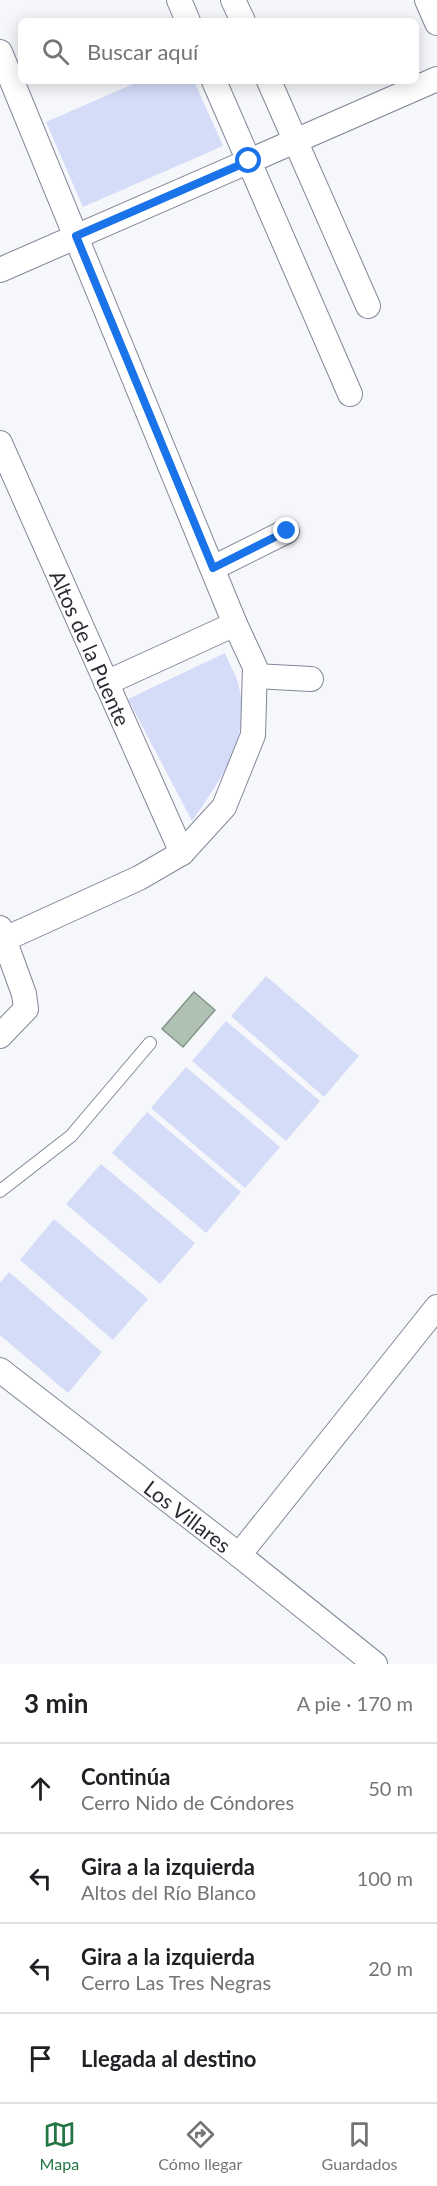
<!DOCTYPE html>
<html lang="es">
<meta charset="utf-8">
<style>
:root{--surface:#fff;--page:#f6f6f6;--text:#202124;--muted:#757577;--line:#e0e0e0;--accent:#247545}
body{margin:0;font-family:Lato,sans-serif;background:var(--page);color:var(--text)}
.stop{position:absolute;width:18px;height:18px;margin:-14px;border:4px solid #1a73e8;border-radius:50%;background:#fff}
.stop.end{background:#1a73e8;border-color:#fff;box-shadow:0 2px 6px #0008}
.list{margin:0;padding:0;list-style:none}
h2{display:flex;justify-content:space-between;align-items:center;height:78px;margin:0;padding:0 24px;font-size:26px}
h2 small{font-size:20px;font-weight:400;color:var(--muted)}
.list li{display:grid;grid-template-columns:39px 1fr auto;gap:18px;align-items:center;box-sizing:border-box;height:90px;padding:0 24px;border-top:2px solid var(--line)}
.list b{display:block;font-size:22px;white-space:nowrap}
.list p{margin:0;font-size:20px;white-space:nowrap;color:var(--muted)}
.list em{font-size:20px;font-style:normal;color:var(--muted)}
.icon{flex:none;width:33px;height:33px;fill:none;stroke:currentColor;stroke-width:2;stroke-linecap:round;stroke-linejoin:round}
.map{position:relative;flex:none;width:437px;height:1664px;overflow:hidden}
.search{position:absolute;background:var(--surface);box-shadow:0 3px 15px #0003;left:18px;right:18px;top:18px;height:66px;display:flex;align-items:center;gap:15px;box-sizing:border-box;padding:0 21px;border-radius:9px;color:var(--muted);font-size:22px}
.sheet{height:438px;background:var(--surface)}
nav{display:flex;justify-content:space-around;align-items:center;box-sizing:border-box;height:84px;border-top:2px solid var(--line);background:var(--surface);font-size:16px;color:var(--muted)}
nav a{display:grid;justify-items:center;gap:3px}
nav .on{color:var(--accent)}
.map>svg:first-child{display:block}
.green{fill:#d4dcf8}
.building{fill:#aec1b3;stroke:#839588;stroke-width:1.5}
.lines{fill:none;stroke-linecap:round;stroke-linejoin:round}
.lane-casing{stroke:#828799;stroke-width:14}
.street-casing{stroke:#828799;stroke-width:26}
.lane{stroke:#fff;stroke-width:12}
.street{stroke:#fff;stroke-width:24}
.route{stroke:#1a73e8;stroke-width:8}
.labels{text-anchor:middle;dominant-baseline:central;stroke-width:6;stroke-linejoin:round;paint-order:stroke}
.street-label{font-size:21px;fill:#2b2d34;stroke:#f6f7fb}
</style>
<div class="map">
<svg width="437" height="1664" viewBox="0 0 437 1664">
<rect width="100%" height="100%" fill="#f6f7fb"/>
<!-- green -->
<path class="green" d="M 140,81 L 194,81 L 223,146 L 83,207 L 46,122 Z
M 225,653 C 229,664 237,676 239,687 C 252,738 219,782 192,821 L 128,699 Z
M 266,976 L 359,1056 L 324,1097 L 231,1016 Z
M 226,1021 L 320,1101 L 286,1141 L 192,1061 Z
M 186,1067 L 280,1147 L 245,1188 L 151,1108 Z
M 147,1112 L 241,1192 L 206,1233 L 112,1153 Z
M 101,1164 L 195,1243 L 160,1284 L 66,1204 Z
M 54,1219 L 148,1299 L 113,1340 L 20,1260 Z
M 9,1272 L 102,1352 L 68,1393 L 0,1335 L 0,1283 Z"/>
<!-- building -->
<path class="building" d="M 194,992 L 215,1010 L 183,1047 L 162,1029 Z"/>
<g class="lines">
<!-- lane casing -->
<g class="lane-casing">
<path id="lane" d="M 0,1191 L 71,1136 L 150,1043"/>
</g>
<!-- street casing -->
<g class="street-casing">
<g id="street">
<path d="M 179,0 L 188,21"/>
<path d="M 233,0 L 243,21"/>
<path d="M 427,0 L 437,23"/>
<path d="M 0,52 L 235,624 L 255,667 L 253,735 L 224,807 L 182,853 L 139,878 L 5,939"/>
<path d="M 214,81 L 350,394"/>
<path d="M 269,81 L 368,306"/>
<path d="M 0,270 L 437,79"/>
<path id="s1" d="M 0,443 L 182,853"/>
<path d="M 213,568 L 287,531"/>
<path d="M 255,676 L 311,679"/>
<path d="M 106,683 L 235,624"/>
<path d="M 0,928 L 24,994 L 26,1009 L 0,1036"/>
<path id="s2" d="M 0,1370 L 239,1555 L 375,1664"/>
<path d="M 239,1555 L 437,1307"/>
</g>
</g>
<!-- lane -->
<use href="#lane" class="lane"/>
<!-- street -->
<use href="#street" class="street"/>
</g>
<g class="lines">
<!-- route -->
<path class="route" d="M 249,161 L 76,236 L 213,568 L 287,531"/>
</g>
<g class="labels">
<!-- street labels -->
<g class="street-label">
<text stroke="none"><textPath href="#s1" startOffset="224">Altos de la Puente</textPath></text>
<text stroke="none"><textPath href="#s2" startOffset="238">Los Villares</textPath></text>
</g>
</g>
</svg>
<div class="stop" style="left:249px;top:161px"></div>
<div class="stop end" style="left:287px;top:531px"></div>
<div class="search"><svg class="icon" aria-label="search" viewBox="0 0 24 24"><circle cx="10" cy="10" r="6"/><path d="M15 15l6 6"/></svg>Buscar aquí</div>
</div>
<section class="sheet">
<h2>3 min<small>A pie · 170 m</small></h2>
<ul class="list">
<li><svg class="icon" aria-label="ahead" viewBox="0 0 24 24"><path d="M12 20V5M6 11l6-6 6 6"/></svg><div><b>Continúa</b><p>Cerro Nido de Cóndores</p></div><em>50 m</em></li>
<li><svg class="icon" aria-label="left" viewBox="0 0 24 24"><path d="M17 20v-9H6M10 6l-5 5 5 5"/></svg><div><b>Gira a la izquierda</b><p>Altos del Río Blanco</p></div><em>100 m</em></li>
<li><svg class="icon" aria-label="left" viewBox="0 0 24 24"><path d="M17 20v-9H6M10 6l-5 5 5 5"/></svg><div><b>Gira a la izquierda</b><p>Cerro Las Tres Negras</p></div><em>20 m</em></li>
<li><svg class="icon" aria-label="arrive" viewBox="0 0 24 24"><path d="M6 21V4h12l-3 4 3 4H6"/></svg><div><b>Llegada al destino</b></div></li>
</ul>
</section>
<nav>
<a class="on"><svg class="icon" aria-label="map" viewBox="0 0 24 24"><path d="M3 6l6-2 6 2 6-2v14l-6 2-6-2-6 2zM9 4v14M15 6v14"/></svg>Mapa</a>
<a><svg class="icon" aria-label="directions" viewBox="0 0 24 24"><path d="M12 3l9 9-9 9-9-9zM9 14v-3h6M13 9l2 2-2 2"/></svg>Cómo llegar</a>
<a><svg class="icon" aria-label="saved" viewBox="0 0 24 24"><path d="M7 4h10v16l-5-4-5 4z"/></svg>Guardados</a>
</nav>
